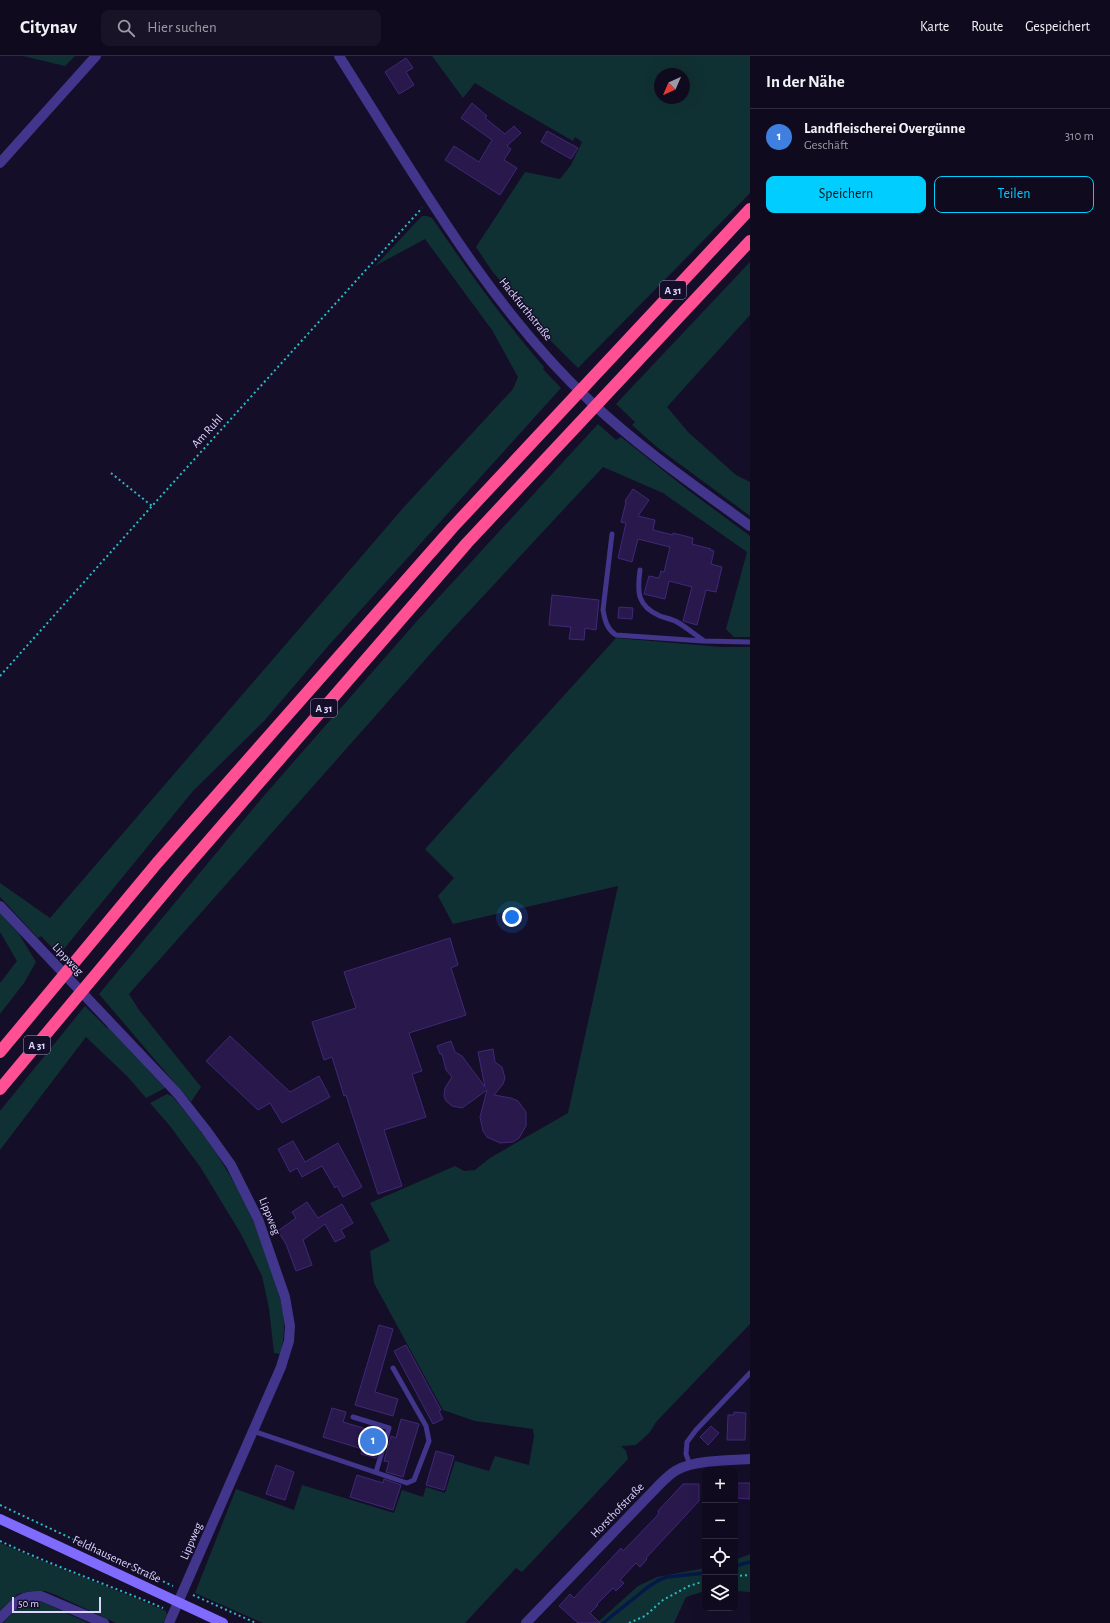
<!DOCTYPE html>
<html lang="de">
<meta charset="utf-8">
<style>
:root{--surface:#100a1f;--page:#191328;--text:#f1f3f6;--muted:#9c9aa4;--line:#302b3d;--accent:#01cdff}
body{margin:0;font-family:"Alegreya Sans",sans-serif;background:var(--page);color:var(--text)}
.controls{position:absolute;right:12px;bottom:12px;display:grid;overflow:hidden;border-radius:8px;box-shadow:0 4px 16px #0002}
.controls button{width:36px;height:36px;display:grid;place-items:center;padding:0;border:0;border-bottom:1px solid var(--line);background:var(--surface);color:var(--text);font:20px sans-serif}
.compass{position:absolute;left:654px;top:12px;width:36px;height:36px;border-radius:50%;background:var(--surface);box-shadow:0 4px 16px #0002;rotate:224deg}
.scale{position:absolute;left:12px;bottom:10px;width:89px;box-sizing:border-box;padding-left:4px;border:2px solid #ded5ff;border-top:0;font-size:11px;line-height:14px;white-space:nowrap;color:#ded5ff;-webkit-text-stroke:3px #150e29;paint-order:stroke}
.you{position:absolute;left:512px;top:861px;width:14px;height:14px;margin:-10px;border:3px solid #fff;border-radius:50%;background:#1a73e8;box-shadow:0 0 0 6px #1a73e833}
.badge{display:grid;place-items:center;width:26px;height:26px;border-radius:50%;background:var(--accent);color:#fff;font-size:13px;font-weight:700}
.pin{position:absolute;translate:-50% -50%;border:2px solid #fff;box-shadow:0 1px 4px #0006}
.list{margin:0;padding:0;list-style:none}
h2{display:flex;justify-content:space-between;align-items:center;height:52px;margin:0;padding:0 16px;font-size:17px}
h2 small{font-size:13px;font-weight:400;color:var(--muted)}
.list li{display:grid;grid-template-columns:26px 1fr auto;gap:12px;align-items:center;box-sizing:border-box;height:56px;padding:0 16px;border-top:1px solid var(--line)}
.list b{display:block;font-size:15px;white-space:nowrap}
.list p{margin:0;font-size:13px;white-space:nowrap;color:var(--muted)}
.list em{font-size:13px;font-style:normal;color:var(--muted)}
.actions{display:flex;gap:8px;padding:12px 16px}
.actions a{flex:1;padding:9px 0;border:1px solid var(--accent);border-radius:8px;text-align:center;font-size:14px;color:var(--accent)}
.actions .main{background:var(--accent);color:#111}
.icon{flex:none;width:22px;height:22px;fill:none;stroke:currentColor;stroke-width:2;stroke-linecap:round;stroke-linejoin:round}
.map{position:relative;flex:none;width:750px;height:1567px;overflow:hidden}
header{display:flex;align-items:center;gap:24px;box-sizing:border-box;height:56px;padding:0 20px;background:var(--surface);border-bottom:1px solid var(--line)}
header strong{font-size:19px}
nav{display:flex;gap:22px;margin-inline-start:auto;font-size:14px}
.search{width:280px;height:36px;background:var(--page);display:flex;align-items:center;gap:10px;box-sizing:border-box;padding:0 14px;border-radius:8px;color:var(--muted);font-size:15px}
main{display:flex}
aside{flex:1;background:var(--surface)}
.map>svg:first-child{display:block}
.green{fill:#103133;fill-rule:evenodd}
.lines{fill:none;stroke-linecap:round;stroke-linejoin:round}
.stream{stroke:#06184a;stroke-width:3.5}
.building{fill:#28184b;stroke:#402879}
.path{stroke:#25bec4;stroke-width:2;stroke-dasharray:2 3;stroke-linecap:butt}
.service{stroke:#41358c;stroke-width:5}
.minor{stroke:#41358c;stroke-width:10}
.tertiary{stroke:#41358c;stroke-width:10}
.secondary{stroke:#7f6cff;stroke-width:10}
.motorway{stroke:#ff5093;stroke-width:12}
.labels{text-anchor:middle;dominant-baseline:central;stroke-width:3;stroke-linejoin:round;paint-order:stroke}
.shield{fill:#150e29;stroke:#a299bf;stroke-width:1}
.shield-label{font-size:11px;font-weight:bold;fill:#ded5ff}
.street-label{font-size:12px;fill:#ded5ff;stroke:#150e29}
</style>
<header>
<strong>Citynav</strong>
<div class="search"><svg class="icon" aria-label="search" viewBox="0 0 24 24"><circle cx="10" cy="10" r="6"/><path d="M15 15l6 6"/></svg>Hier suchen</div>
<nav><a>Karte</a><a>Route</a><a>Gespeichert</a></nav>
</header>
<main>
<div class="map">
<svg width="750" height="1567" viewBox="0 0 750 1567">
<rect width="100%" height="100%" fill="#150e29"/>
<!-- green -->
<path class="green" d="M 23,0 L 75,0 L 65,10 Z
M 432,0 L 750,0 L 750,137 L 578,312 L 544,278 L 492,215 L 476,191 L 525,116 L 560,123 L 571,109 L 582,86 L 575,81 L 573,85 L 509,48 L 475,27 L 463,42 ZM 660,18 L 684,18 L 684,42 L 660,42 Z
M 422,160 L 427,160 L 432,162 C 467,213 503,264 544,311 L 543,313 L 561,332 L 329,589 L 265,664 L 193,735 L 59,899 L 41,880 L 38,882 L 0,841 L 0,827 L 50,862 L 404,451 L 513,333 L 518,321 L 492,274 L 425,183 L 375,210 Z
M 750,206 L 750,259 L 667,351 L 688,376 L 736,419 L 750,426 L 750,460 L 658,392 L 632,369 L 635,366 L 616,348 Z
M 598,368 L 616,384 L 621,381 L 688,434 L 750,480 L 750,581 L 734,581 L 726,573 L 747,496 L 663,437 L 603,411 L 447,579 L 129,938 L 139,954 L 201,1031 L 191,1046 L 99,938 L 262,742 L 417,565 Z
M 616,582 L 721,591 L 750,591 L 750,1268 L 656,1366 L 650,1376 L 636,1389 L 621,1390 L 626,1395 L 628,1403 L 522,1516 L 516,1512 L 465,1567 L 263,1567 L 195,1537 L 236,1433 L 294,1454 L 302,1429 L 394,1457 L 402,1434 L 423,1441 L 426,1431 L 445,1437 L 455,1405 L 489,1415 L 495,1400 L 529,1409 L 534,1380 L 533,1373 L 475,1365 L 443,1354 L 374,1227 L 370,1195 L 390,1185 L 370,1147 L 455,1110 L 464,1115 L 475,1114 L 490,1102 L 568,1057 L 618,830 L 453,868 L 438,840 L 454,822 L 425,793 Z
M 0,857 L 19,878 L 36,906 L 24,927 L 0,958 L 0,927 L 17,905 L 0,876 Z
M 85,950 L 107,972 L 108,971 L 165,1032 L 146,1042 L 128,1021 L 86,981 L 0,1094 L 0,1055 Z
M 167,1038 L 172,1040 C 220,1096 252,1148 273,1220 C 278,1237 285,1255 284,1273 C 284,1281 282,1290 281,1298 L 274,1297 L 269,1252 L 262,1220 L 241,1178 L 201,1112 L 170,1070 L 150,1047 Z
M 0,1487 C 55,1511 111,1531 166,1555 L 167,1559 L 163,1567 L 116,1567 L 56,1539 L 45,1535 L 32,1535 L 18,1538 L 0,1554 Z
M 750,1498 L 750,1536 L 735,1535 L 735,1504 Z
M 705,1512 L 705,1535 L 686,1541 L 674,1567 L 597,1567 L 638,1530 L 657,1521 Z
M 29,1545 L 40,1545 L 88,1567 L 3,1567 L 18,1551 Z"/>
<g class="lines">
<!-- stream -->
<path class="stream" d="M 735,1510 L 750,1506
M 603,1567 L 648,1531 L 659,1524 L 667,1521 L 705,1517"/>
</g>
<!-- building -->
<path class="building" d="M 406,2 L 413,12 L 406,16 L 414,29 L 399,38 L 385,16 Z
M 472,47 L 487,60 L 485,62 L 505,78 L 514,70 L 521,77 L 507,90 L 511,93 L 504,104 L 517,112 L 500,139 L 445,104 L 454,90 L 479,106 L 492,84 L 461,62 Z
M 547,75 L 578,92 L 571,103 L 541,86 Z
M 633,433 L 649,444 L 638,460 L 655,464 L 653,474 L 673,479 L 673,477 L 693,482 L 692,488 L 711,493 L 710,494 L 714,495 L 711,508 L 722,511 L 716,536 L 706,534 L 697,569 L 683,565 L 692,531 L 669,525 L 665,543 L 644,538 L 649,520 L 659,522 L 661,515 L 664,516 L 670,491 L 638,483 L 632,506 L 618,502 L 626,467 L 621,466 L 626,446 L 625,445 Z
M 552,539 L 599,544 L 596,574 L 585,572 L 584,584 L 569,583 L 571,571 L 549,569 Z
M 619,551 L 633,552 L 632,563 L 618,562 Z
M 450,882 L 458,909 L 451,912 L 466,959 L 409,977 L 422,1015 L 412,1018 L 426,1061 L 384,1074 L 402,1130 L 378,1138 L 346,1039 L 344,1040 L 332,1001 L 324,1004 L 312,966 L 356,952 L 344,916 Z
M 230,980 L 290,1036 L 319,1020 L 330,1041 L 282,1067 L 270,1047 L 258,1054 L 206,1005 Z
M 451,985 L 455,996 L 462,1000 L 485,1031 L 478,996 L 493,993 L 495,1006 L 502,1011 L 505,1022 L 503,1028 L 494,1039 L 511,1042 L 518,1045 L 526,1056 L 526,1070 L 519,1082 L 513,1086 L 500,1087 L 487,1081 L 483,1075 L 480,1061 L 487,1034 L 462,1052 L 452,1050 L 446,1045 L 444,1040 L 445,1032 L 452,1021 L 446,1014 L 442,998 L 440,998 L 437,990 Z
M 293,1085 L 305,1106 L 338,1087 L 362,1131 L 343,1141 L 337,1130 L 335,1132 L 322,1110 L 302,1121 L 297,1112 L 290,1116 L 278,1093 Z
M 307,1146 L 318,1162 L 342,1148 L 353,1167 L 341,1174 L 345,1181 L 335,1186 L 325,1168 L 303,1184 L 312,1209 L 296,1215 L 286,1188 L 278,1175 L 296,1162 L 292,1156 Z
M 379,1269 L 393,1273 L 375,1336 L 398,1343 L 393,1360 L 355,1349 Z
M 406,1289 L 441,1354 L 439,1355 L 443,1363 L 433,1368 L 394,1295 Z
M 332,1352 L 346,1356 L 343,1366 L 383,1378 L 376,1402 L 361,1398 L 362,1393 L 323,1381 Z
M 734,1356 L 746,1357 L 745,1384 L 727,1384 L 728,1359 L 734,1359 Z
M 401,1363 L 419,1368 L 403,1421 L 386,1416 L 389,1406 L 384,1405 L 391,1380 L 396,1382 Z
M 711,1370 L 719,1377 L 708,1389 L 700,1381 Z
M 436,1395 L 454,1400 L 444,1434 L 426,1429 Z
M 276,1409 L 294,1416 L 285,1444 L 266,1438 Z
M 357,1419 L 383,1427 L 384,1423 L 401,1429 L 393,1454 L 350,1441 Z
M 735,1427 L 750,1427 L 750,1443 L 735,1442 Z
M 683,1428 L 699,1428 L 699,1445 L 646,1502 L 647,1503 L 640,1511 L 636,1507 L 620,1524 L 624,1527 L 616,1535 L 613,1532 L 597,1548 L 598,1549 L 590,1557 L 600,1567 L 578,1567 L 559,1550 L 570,1538 L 574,1542 L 621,1492 L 623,1495 L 655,1462 L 659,1457 L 658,1455 Z"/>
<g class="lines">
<!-- path -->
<path class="path" d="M 111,417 L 152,450
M 0,620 L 152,450 L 422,152
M 0,1449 L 173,1530
M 0,1485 C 53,1510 109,1529 163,1552
M 735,1520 L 750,1519
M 193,1539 L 256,1567
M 629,1567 L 645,1560 L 663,1544 L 689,1530 L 705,1525"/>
<!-- service -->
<path class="service" d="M 612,478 L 603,554 C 605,565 607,573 616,579 L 703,585 L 750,586
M 640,514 C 637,536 637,550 660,560 C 665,562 672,563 677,566 C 686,571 694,578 703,584
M 353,1361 L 389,1372 L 376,1416
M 253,1375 L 407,1427 L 414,1424 L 429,1385 L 426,1370 L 393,1312
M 690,1409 L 686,1398 L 687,1386 L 696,1374 L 750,1317"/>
<!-- minor -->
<path class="minor" d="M 0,107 L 96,0
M 0,850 L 177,1037 L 206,1074 L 231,1109 L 258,1163 L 285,1241 L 290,1270 L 289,1285 L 281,1311 L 169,1567
M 0,1562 C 15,1548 19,1539 41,1540 L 104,1567
M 526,1567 L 660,1428 C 665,1423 671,1417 677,1414 C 694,1404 731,1404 750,1403"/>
<!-- tertiary -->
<path class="tertiary" d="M 339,0 C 414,118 488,249 590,345 C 640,392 695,430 750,470"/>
<!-- secondary -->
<path class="secondary" d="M 0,1463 L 223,1567"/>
<!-- motorway -->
<path class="motorway" d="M 0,996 L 157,807 L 453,471 L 750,153
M 0,1033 L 180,818 L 467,487 L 750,185"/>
</g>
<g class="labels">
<!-- shield labels -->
<g class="shield">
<rect x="660" y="225" width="26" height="18" rx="3"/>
<rect x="311" y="643" width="26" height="18" rx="3"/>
<rect x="24" y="980" width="26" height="18" rx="3"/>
</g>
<g class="shield-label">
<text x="673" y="234">A 31</text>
<text x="324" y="652">A 31</text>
<text x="37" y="989">A 31</text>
</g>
<!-- street labels -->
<g class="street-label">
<text transform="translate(526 253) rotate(51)">Hackfurthstraße</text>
<text transform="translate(207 375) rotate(-48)">Am Ruhl</text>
<text transform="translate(68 903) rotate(47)">Lippweg</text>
<text transform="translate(270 1160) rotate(68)">Lippweg</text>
<text transform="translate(617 1454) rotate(-46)">Horsthofstraße</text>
<text transform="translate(191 1485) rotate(-67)">Lippweg</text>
<text transform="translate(117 1503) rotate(25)">Feldhausener Straße</text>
</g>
</g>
</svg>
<div class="controls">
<button>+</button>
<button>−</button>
<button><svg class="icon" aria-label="locate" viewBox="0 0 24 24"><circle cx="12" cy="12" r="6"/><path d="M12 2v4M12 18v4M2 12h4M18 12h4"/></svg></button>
<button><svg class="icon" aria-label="layers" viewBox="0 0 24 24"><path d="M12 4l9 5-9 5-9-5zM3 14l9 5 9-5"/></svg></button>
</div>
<svg class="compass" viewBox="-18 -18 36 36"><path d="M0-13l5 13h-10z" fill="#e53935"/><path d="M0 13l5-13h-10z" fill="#9c9aa4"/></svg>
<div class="scale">50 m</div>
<div class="you"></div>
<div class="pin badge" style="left:373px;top:1385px;background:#3f7fe0">1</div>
</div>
<aside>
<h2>In der Nähe<small></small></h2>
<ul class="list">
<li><span class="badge" style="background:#3f7fe0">1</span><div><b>Landfleischerei Overgünne</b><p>Geschäft</p></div><em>310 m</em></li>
</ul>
<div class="actions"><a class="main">Speichern</a><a>Teilen</a></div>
</aside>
</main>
